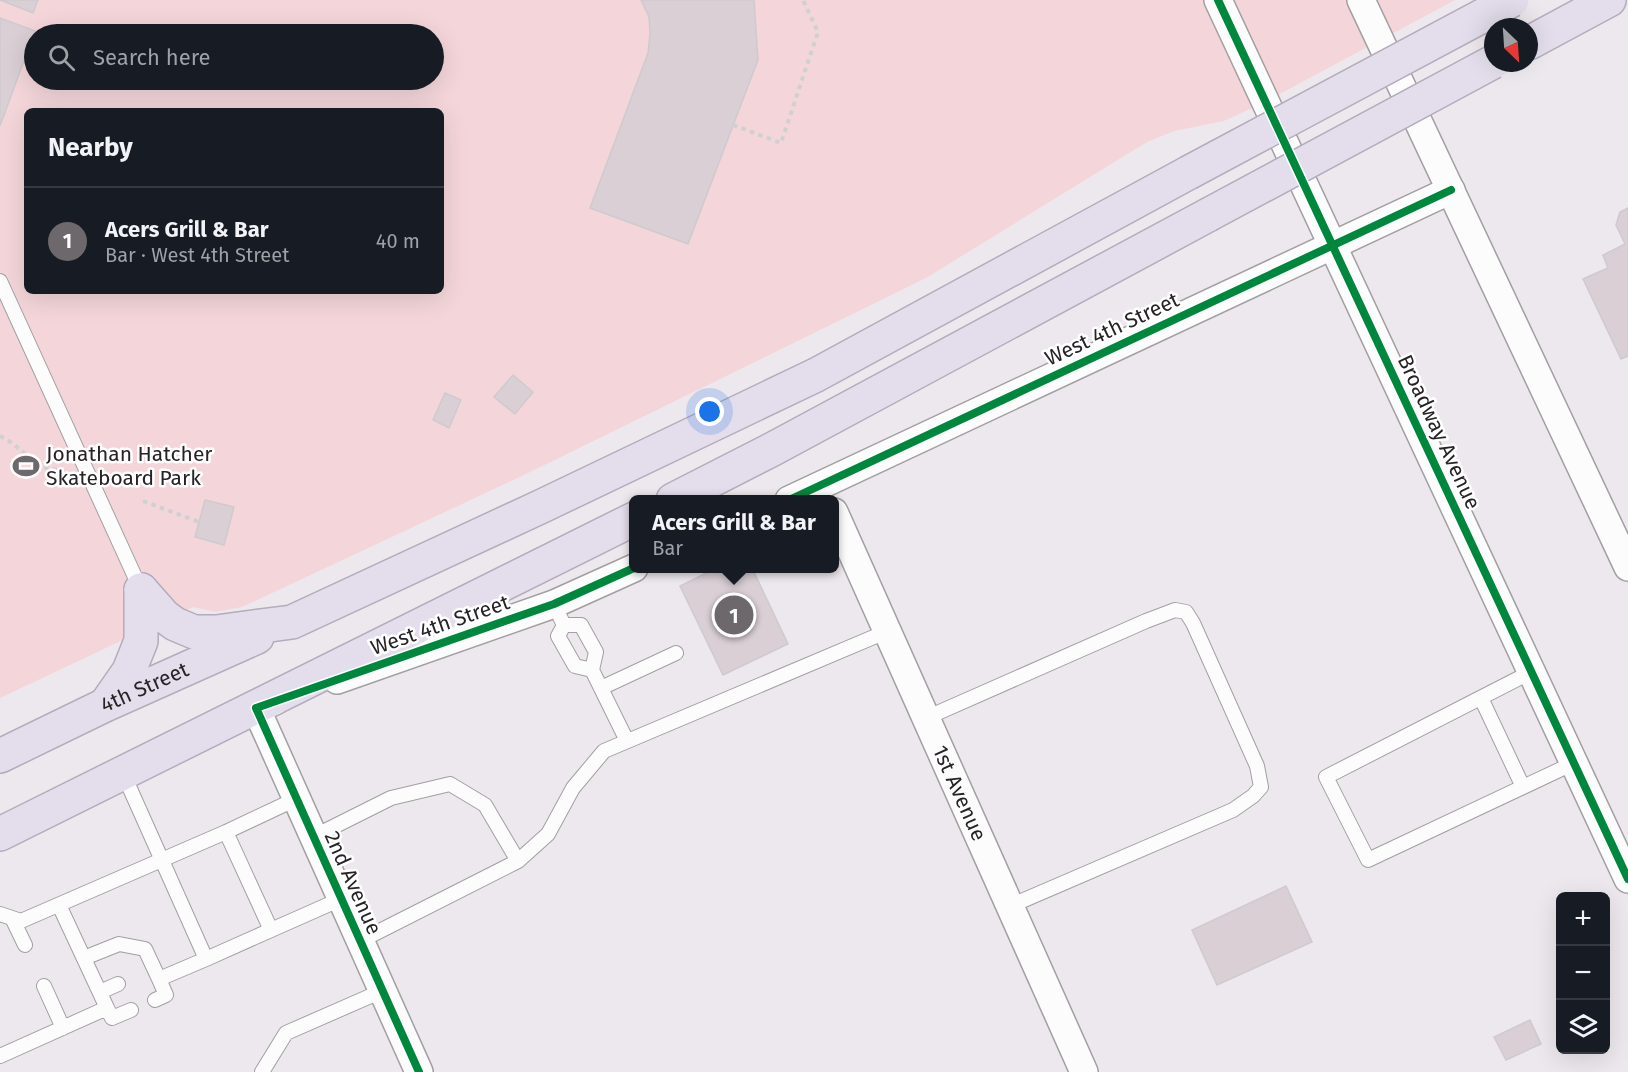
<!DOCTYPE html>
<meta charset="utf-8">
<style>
:root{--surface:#171b24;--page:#20242c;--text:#f1f3f6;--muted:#9ea1a6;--line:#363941;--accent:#6c686c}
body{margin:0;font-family:"Fira Sans",sans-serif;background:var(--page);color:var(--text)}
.controls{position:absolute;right:18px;bottom:18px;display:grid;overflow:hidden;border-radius:9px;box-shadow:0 6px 24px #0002}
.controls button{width:54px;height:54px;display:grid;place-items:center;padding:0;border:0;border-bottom:2px solid var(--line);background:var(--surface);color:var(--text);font:30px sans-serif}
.compass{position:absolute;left:1484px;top:18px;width:54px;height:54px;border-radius:50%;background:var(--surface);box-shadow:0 6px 24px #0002;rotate:155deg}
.you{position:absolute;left:710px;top:412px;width:21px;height:21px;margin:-15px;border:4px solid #fff;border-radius:50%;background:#1a73e8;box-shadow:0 0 0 9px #1a73e833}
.badge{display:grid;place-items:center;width:39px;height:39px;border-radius:50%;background:var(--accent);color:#fff;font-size:20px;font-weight:700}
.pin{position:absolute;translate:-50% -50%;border:3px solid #fff;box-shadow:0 2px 6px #0006}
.popup{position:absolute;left:629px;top:495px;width:210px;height:78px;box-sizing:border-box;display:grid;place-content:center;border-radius:9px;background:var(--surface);filter:drop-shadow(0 2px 4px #0005);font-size:20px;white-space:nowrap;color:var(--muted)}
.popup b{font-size:22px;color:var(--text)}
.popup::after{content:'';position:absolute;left:50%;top:100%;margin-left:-12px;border:12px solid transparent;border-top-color:var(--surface)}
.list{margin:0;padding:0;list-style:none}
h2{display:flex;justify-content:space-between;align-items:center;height:78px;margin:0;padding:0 24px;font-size:26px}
h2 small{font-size:20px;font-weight:400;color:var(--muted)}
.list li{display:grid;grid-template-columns:39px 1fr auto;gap:18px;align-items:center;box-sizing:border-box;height:108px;padding:0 24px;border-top:2px solid var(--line)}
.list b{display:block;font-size:22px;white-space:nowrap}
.list p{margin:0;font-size:20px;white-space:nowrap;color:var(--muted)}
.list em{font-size:20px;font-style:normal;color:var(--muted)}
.icon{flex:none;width:33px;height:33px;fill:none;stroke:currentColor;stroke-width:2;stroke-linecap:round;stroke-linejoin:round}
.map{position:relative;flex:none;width:1628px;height:1072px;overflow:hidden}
.search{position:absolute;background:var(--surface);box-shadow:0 6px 24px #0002;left:24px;top:24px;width:420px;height:66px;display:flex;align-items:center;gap:15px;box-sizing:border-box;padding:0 21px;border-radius:33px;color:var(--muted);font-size:22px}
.panel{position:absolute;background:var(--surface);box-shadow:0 6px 24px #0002;left:24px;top:108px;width:420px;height:186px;border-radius:9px}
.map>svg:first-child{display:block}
.green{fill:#f4d6da;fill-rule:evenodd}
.building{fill:#d9cfd5;stroke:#cfcace;stroke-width:1.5}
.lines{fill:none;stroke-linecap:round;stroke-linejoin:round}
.lane-casing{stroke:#a29fa2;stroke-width:16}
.street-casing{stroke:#a29fa2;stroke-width:30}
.highway-casing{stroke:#b4abbc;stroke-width:36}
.path{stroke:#d1d0d1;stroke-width:4;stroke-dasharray:4.5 4.5;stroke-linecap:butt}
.lane{stroke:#fcfcfc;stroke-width:14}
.street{stroke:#fcfcfc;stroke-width:27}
.highway{stroke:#e4deec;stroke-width:33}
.highway-bridge-casing{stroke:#b4abbc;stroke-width:36;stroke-linecap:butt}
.highway-bridge{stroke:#e4deec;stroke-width:33}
.cycleway-casing{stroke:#fff;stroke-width:11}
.cycleway{stroke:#00873e;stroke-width:8}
.labels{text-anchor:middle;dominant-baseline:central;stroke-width:5;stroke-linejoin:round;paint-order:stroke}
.street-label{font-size:21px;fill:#262326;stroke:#fff}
.poi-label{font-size:21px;fill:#262326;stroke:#fff;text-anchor:start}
</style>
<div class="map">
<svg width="1628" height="1072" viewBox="0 0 1628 1072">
<rect width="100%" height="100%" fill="#ede8ed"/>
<!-- green -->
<path class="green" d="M 0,0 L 1455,0 L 1265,102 L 1224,121 L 1174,131 L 1147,142 L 926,278 L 522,476 L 242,607 L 215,612 L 193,607 L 0,698 ZM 34,34 L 434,34 L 434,80 L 34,80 ZM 27,111 L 441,111 L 441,291 L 27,291 Z"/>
<!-- building -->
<path class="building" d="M 0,0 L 38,0 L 33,13 Z
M 641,0 L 754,0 L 758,60 L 688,244 L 590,208 L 648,53 L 650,33 L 649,17 Z
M 0,18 L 35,31 L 0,126 Z
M 1628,208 L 1628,356 L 1621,359 L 1583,279 L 1608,268 L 1603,255 L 1625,244 L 1616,225 L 1620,212 Z
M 513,375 L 533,392 L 515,414 L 494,397 Z
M 445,393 L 461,400 L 449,428 L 433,420 Z
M 205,500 L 234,507 L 224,545 L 195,537 Z
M 716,568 L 752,568 L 788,644 L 723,675 L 680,586 Z
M 1286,886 L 1312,942 L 1217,985 L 1192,930 Z
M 1530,1020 L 1541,1044 L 1506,1060 L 1494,1037 Z"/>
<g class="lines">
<!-- lane casing -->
<g class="lane-casing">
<path id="lane" d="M 0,281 L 141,590
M 560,617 L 564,625 L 558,636 L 575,666 L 592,670
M 564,625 L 581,625 L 596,652 L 592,670 L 627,741
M 1531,672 L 1326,777 L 1368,860 L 1574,763
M 601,688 L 676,653
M 1481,698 L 1523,787
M 926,718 L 1146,621 L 1175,610 L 1186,612 L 1193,623 L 1257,766 L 1261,787 L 1253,796 L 1233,810 L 1010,906
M 123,773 L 206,959 L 271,930
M 296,799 L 226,832 L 271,930 L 341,899
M 313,837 L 391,798 L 450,784 L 485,805 L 518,861 L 360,941
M 518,861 L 548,834 L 573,788 L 604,751 L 888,631
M 0,914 L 21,921 L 226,832
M 12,918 L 25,945
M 84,958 L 119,944 L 145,949 L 159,979 L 206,959
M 44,986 L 63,1028
M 100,992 L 118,984
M 155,1000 L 166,995 L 159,979
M 107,1008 L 112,1018 L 131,1010
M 0,1056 L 107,1008 L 59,905
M 262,1072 L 286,1033 L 382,991"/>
</g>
<!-- street casing -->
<g class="street-casing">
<g id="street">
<path d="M 1218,0 L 1628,879"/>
<path d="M 1361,0 L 1628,567"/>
<path d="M 789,500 L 1451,190"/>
<path id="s1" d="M 834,512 L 1084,1072"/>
<path d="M 337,680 L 554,604 L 634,568"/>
<path d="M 275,701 L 256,708 L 419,1072"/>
</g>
</g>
<!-- highway casing -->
<g class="highway-casing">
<g id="highway">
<path d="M 1529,43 L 1609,0"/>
<path d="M 673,500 L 771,450 L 1208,215"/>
<path d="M 141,590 L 164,616 L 175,624 L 194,632 L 216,632 L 292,622 L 540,507 L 816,375 L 1188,173"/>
<path d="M 106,704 L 129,671 L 141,641 L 141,590"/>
<path id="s2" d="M 0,756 L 105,705 L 257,637"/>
<path d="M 0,834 L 634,519"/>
</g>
</g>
<!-- path -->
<path class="path" d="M 733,125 L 781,143 L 818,32 L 803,0
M 0,436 C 20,444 37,473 60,469
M 143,501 L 199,522"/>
<!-- lane -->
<use href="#lane" class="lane"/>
<!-- street -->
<use href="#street" class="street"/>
<!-- highway -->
<use href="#highway" class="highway"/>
<!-- highway-bridge casing -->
<g class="highway-bridge-casing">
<path id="highway-bridge" d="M 1188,173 L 1512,0
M 1208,215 L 1493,62"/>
</g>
<!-- highway-bridge -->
<use href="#highway-bridge" class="highway-bridge"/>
<!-- cycleway casing -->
<g class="cycleway-casing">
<path id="cycleway" d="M 1218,0 L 1628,879
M 789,500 L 1451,190
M 419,1072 L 256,708 L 554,604 L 634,568"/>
</g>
<!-- cycleway -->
<use href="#cycleway" class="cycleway"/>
</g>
<!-- icons -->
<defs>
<g id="stadium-bare" transform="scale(2.07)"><path d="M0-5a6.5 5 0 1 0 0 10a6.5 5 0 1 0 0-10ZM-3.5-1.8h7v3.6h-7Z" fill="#6c686c" stroke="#fff" stroke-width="2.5" paint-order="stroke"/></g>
</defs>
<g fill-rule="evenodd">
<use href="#stadium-bare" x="26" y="466"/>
</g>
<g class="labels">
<!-- street labels -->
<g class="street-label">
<text transform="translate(1112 329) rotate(-25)">West 4th Street</text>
<text transform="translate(1439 432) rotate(65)">Broadway Avenue</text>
<text transform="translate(440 625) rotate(-19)">West 4th Street</text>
<text stroke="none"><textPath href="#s2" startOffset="160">4th Street</textPath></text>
<text stroke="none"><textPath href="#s1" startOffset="308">1st Avenue</textPath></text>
<text transform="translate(353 883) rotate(66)">2nd Avenue</text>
</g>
<!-- poi labels -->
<g class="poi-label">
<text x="46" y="454">Jonathan Hatcher<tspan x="46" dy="24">Skateboard Park</tspan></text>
</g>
</g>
</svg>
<div class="controls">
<button>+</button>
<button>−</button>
<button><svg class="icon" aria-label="layers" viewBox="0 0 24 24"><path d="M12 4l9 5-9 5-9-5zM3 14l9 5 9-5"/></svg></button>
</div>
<svg class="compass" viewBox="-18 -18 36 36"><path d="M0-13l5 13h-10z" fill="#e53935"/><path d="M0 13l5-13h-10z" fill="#9ea1a6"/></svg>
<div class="you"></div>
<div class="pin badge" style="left:734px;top:615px">1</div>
<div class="popup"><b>Acers Grill &amp; Bar</b>Bar</div>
<div class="search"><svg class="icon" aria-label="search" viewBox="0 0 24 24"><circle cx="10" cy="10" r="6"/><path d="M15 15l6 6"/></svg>Search here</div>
<section class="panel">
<h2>Nearby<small></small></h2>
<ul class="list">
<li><span class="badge">1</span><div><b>Acers Grill &amp; Bar</b><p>Bar · West 4th Street</p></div><em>40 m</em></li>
</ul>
</section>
</div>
